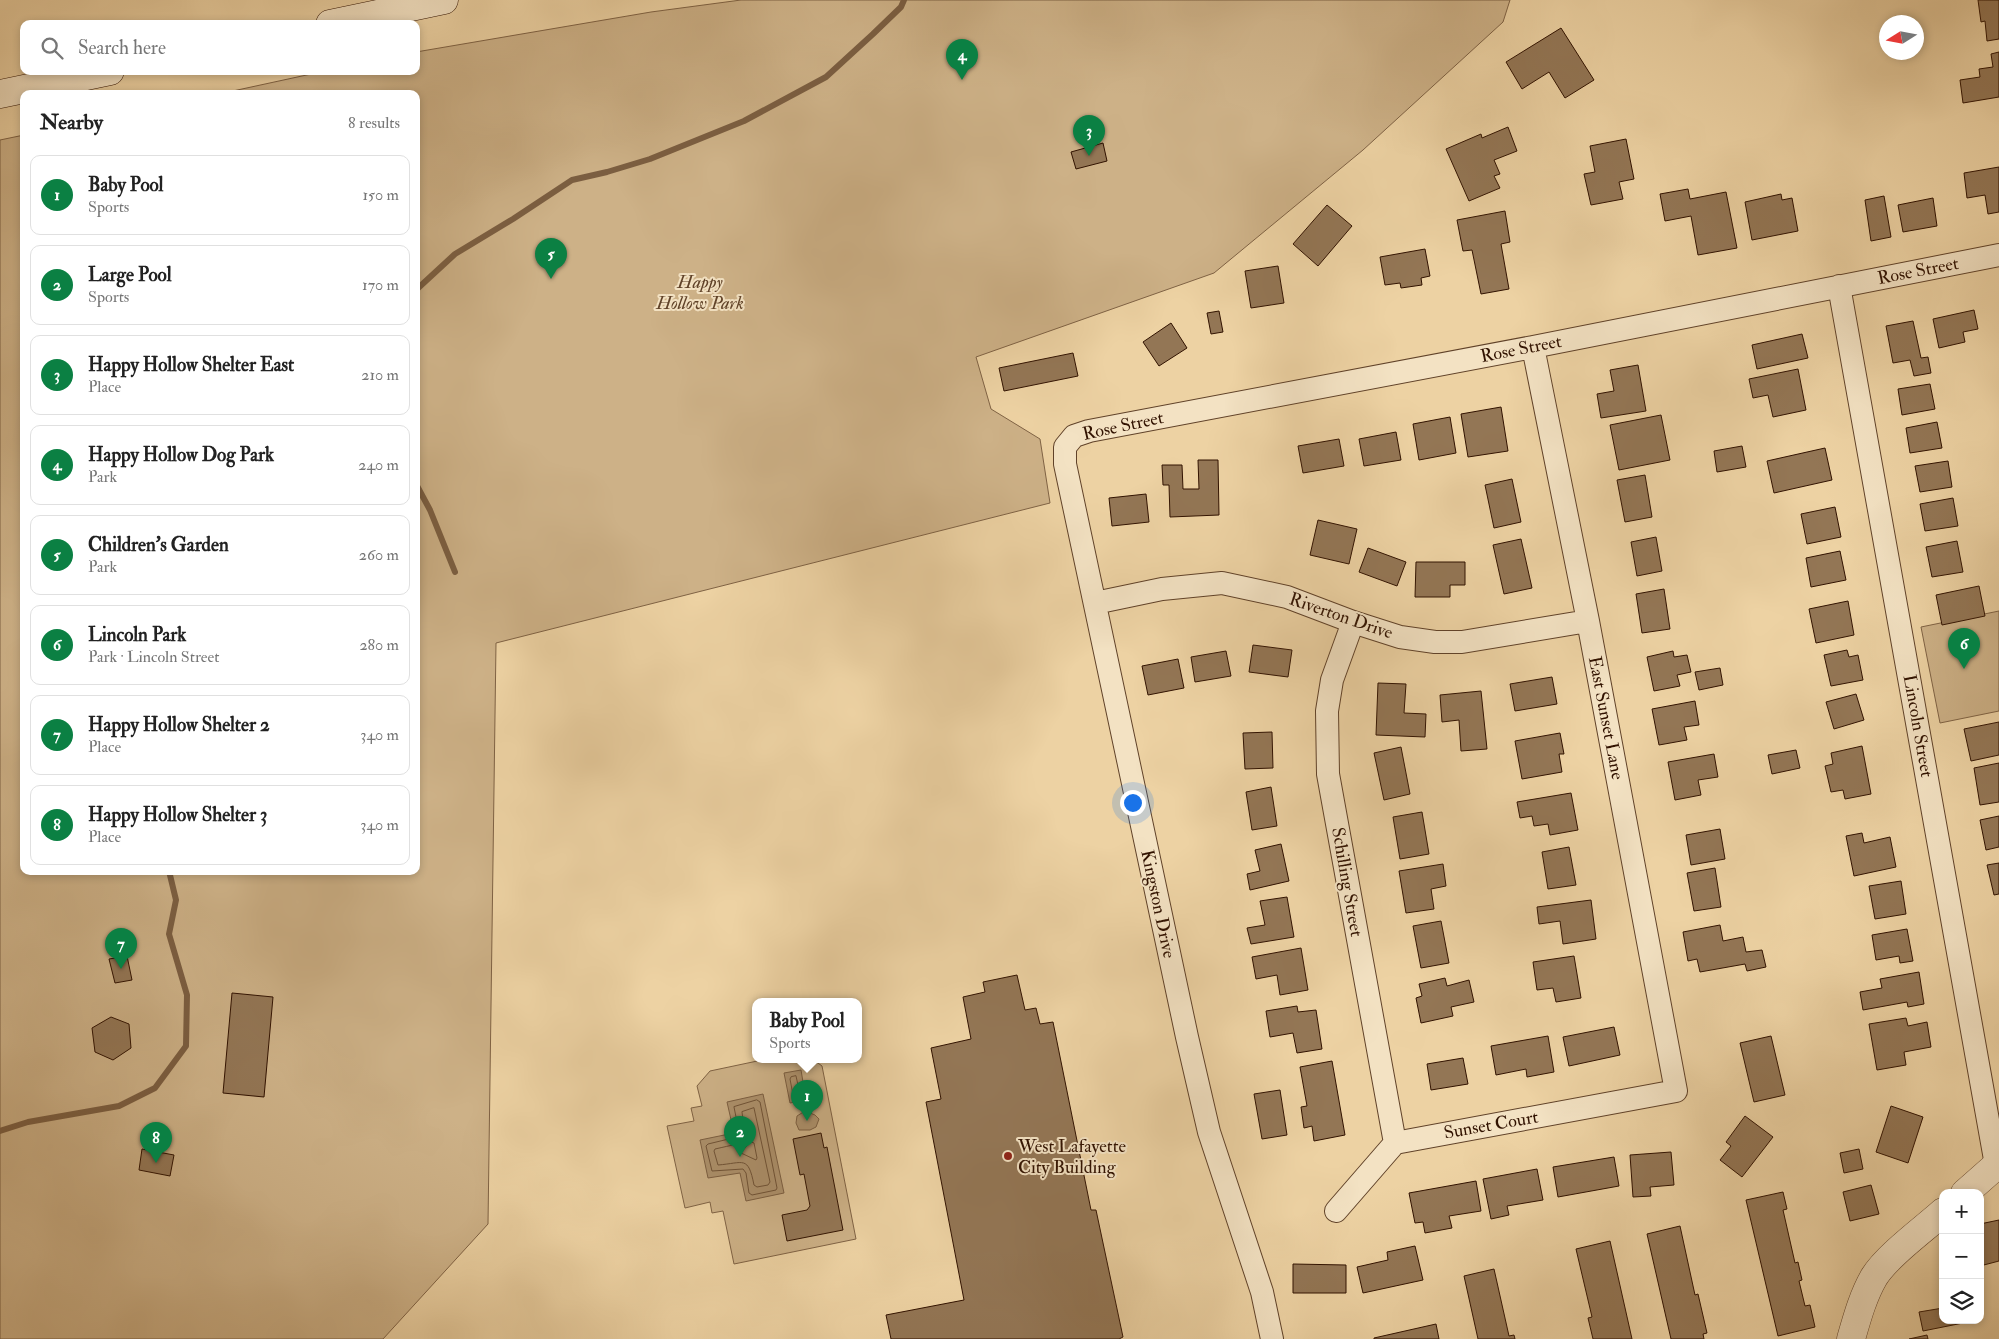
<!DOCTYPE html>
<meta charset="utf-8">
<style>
:root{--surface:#fff;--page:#f6f6f6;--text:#222;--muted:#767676;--line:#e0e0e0;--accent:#0b8043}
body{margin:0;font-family:"IM FELL Double Pica",serif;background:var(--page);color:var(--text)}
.controls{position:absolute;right:15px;bottom:15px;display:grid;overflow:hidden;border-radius:10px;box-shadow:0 2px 8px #0003}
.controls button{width:45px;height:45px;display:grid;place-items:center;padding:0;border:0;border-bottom:1px solid var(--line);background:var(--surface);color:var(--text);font:25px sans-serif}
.compass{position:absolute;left:1879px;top:15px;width:45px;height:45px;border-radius:50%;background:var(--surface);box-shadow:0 2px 8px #0003;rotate:259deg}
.you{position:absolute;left:1132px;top:802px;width:18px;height:18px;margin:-12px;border:4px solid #fff;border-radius:50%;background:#1a73e8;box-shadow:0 0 0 8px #1a73e833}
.badge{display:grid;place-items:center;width:32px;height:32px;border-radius:50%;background:var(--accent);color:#fff;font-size:16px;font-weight:700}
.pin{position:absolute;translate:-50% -41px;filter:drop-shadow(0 1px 2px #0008)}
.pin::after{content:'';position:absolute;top:26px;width:18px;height:15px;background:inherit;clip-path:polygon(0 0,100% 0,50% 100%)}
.popup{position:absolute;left:752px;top:998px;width:110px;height:65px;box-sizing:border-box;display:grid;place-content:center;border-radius:10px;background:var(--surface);filter:drop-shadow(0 1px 4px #0005);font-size:16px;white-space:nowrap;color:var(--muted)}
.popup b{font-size:19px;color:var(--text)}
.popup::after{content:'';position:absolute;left:50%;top:100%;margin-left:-10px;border:10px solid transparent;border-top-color:var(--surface)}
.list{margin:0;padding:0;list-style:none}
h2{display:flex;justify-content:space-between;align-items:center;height:65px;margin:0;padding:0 20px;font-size:21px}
h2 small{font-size:16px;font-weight:400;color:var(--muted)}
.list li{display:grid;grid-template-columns:32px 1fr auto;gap:15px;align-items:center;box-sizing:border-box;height:80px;margin:0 10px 10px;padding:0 10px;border:1px solid var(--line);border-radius:10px}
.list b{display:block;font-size:19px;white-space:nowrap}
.list p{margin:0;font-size:16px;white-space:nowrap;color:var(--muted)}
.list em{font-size:16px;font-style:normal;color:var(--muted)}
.icon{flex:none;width:28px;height:28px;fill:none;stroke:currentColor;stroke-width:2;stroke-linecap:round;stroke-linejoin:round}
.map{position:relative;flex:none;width:1999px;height:1339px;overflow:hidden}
.search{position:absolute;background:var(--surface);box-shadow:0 2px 8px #0003;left:20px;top:20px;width:400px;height:55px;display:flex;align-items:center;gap:12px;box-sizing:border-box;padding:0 18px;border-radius:10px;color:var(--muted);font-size:19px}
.panel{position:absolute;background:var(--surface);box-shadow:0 2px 8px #0003;left:20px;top:90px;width:400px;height:785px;border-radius:10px}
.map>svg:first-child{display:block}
.green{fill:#cdb187;stroke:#7f6244}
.water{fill:#ad916c;stroke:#7b5e41}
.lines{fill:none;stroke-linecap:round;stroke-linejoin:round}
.shore{stroke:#6f5236;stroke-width:1}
.stream{stroke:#7b5e41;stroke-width:6}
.building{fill:#937655;stroke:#311200}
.minor-casing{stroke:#604229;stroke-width:24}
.tertiary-casing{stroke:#604229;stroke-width:29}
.secondary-casing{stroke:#311200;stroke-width:29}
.minor{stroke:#f3e2c3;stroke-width:22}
.tertiary{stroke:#f3e2c3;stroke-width:28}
.secondary{stroke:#f3e2c3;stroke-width:28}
.poi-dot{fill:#8f2418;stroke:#f3e2c3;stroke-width:2}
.labels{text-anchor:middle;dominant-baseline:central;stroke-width:4;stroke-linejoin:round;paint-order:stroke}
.street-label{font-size:18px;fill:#311200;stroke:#f3e2c3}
.park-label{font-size:18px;font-style:italic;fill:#604228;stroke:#f3e2c3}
.poi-label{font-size:18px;fill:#311200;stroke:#f3e2c3;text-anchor:start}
</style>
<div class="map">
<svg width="1999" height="1339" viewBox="0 0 1999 1339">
<rect width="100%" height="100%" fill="#edd2a3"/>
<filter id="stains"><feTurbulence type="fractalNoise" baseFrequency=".004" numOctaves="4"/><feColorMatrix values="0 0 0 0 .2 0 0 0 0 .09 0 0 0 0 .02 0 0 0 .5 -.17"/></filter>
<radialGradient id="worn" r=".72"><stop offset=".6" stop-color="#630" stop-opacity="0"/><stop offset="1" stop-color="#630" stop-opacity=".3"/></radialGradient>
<!-- green -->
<path class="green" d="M 741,0 L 1510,0 L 1503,22 L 1363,150 L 1214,273 L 976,357 L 991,409 L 1040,439 L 1050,503 L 496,643 L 488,1224 L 383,1339 L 0,1339 L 0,140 L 24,135 L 24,871 L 416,871 L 416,94 L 219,94 L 325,71 L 416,71 L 416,52 L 651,12 Z
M 1999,611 L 1999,711 L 1940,723 L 1921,627 Z
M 762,1060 L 814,1060 L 822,1066 L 856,1239 L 734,1264 L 723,1211 L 712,1213 L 710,1202 L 685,1208 L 667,1126 L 694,1121 L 691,1108 L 702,1106 L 697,1086 L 710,1071 Z"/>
<!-- water -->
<path class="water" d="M 801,1070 L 806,1100 L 790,1103 L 784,1073 Z
M 763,1094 L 784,1193 L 746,1201 L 740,1173 L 708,1178 L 700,1140 L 734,1133 L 727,1102 Z
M 805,1111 L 815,1115 L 819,1119 L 816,1127 L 810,1130 L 799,1130 L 796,1123 L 797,1116 Z"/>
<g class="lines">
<!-- shore -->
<path class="shore" d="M 796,1076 L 800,1094 L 796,1097 L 793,1095 L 790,1079 L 791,1077 Z
M 757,1100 L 760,1102 L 777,1188 L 776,1190 L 752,1195 L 749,1193 L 746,1173 L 743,1169 L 712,1171 L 706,1146 L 708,1144 L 737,1137 L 739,1132 L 734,1107 Z
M 754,1108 L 770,1182 L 768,1185 L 757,1187 L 754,1185 C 748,1155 744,1163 718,1165 L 714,1151 L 715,1149 C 750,1141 746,1145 742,1112 Z
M 751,1142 L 754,1143 L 757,1158 L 756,1160 L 741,1153 Z"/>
<!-- stream -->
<path class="stream" d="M 416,290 L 455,254 L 513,219 L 572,180 L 607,172 L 650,159 L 744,121 L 826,77 L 873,34 L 901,7 L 904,0
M 416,484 L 430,510 L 455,572
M 0,1131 L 28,1122 L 119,1106 L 155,1088 L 186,1046 L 187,995 L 169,934 L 176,900 L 169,871"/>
</g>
<!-- building -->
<path class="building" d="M 1978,0 L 1999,0 L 1999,39 L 1987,41 L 1985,21 L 1981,22 Z
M 1561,28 L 1594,80 L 1565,98 L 1549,72 L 1522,89 L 1506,62 Z
M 1999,52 L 1999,97 L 1963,103 L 1960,80 L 1980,77 L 1979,69 L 1993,67 L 1991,54 Z
M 1508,127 L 1517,151 L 1494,160 L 1500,174 L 1494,176 L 1500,188 L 1469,201 L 1446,149 L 1481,134 L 1482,138 Z
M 1626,139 L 1634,179 L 1619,182 L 1623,199 L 1591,205 L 1584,174 L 1595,172 L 1590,146 Z
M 1103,143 L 1107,161 L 1076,169 L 1071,152 Z
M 1999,167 L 1999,212 L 1988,214 L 1985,195 L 1967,198 L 1964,173 Z
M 1688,189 L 1690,199 L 1726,192 L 1737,248 L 1698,255 L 1691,216 L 1665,221 L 1660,194 Z
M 1781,194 L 1782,200 L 1792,198 L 1798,231 L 1752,240 L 1745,202 Z
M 1884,196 L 1891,237 L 1871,241 L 1865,200 Z
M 1933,198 L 1937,226 L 1903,232 L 1898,205 Z
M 1327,205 L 1352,226 L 1318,266 L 1293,244 Z
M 1505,211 L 1510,242 L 1501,244 L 1509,289 L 1481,294 L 1472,250 L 1463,251 L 1457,220 Z
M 1425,249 L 1430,276 L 1421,278 L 1422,285 L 1401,288 L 1400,283 L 1385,285 L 1380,257 Z
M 1278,266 L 1284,303 L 1251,308 L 1245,271 Z
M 1974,310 L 1978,329 L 1963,332 L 1965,342 L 1939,348 L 1933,319 Z
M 1219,311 L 1223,332 L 1211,334 L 1207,313 Z
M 1913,321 L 1921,358 L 1928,357 L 1931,373 L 1914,376 L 1910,360 L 1893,363 L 1886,326 Z
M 1171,323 L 1187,348 L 1159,366 L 1143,342 Z
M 1802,334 L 1808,358 L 1757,369 L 1752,345 Z
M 1073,353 L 1078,376 L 1004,391 L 999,368 Z
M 1638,365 L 1646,411 L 1601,418 L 1597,394 L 1614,391 L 1610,370 Z
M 1798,369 L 1806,410 L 1773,417 L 1768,395 L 1753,398 L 1749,379 Z
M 1930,384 L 1935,409 L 1902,415 L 1898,389 Z
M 1501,407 L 1508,451 L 1468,457 L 1461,414 Z
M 1661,415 L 1670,460 L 1619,470 L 1610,425 Z
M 1450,417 L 1456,453 L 1419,460 L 1413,424 Z
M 1937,422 L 1942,448 L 1910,453 L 1906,428 Z
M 1396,432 L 1401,460 L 1364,466 L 1359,439 Z
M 1339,439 L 1344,466 L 1303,473 L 1298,446 Z
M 1742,446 L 1746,467 L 1717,472 L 1714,451 Z
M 1825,448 L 1832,480 L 1774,493 L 1767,461 Z
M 1198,460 L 1218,460 L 1219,515 L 1170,517 L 1169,485 L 1163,485 L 1162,465 L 1182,465 L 1183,489 L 1199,489 Z
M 1948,461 L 1952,487 L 1920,492 L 1915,466 Z
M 1645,475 L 1652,517 L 1625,522 L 1617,480 Z
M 1512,479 L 1521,522 L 1494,528 L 1485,485 Z
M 1146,494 L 1149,522 L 1112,526 L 1109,498 Z
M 1953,498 L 1958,526 L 1925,531 L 1920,504 Z
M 1835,507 L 1841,537 L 1807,544 L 1801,514 Z
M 1318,520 L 1357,529 L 1349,564 L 1310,555 Z
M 1656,537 L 1662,571 L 1637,576 L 1631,542 Z
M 1521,539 L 1532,588 L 1504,594 L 1493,545 Z
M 1957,541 L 1963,572 L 1932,577 L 1926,547 Z
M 1368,548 L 1406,562 L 1397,586 L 1359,572 Z
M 1840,551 L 1846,580 L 1811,587 L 1806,558 Z
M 1416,562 L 1465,562 L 1465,585 L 1450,585 L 1450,597 L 1415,597 Z
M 1979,586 L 1985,616 L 1942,625 L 1936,595 Z
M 1664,589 L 1670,629 L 1642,633 L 1636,594 Z
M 1848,601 L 1854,635 L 1816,643 L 1809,609 Z
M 1253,645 L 1292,650 L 1288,677 L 1249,672 Z
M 1847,650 L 1849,657 L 1858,655 L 1863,680 L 1831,686 L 1824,655 Z
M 1226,651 L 1231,676 L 1195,682 L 1191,657 Z
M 1673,651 L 1674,657 L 1687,655 L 1691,672 L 1677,675 L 1680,686 L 1654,691 L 1647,657 Z
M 1178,659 L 1184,688 L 1148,695 L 1142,666 Z
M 1720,668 L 1723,685 L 1699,690 L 1695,672 Z
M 1552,677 L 1557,704 L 1515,711 L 1510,684 Z
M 1378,683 L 1406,684 L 1404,713 L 1426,714 L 1425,737 L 1376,735 Z
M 1481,691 L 1487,749 L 1461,751 L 1459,720 L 1442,722 L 1440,695 Z
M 1856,694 L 1864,720 L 1834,729 L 1826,702 Z
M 1695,701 L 1699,725 L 1684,727 L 1687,740 L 1659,745 L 1652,709 Z
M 1999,722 L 1999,755 L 1971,761 L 1964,729 Z
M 1272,732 L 1273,768 L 1245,769 L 1243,733 Z
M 1560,733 L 1564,754 L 1559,754 L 1562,772 L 1522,779 L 1515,741 Z
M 1862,746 L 1871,794 L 1845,799 L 1843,790 L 1831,792 L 1825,766 L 1833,764 L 1831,753 Z
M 1401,747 L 1410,794 L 1384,800 L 1374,753 Z
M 1796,750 L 1800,768 L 1772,774 L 1768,755 Z
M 1714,754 L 1718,777 L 1698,780 L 1701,795 L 1675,800 L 1668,762 Z
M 1999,763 L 1999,802 L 1980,805 L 1974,768 Z
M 1271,787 L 1277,826 L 1252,830 L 1246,792 Z
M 1571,793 L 1578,830 L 1550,835 L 1548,824 L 1534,826 L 1532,816 L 1520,818 L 1517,802 Z
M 1422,812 L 1429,854 L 1400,859 L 1393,817 Z
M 1999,816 L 1999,847 L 1986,850 L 1980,820 Z
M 1720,829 L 1725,859 L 1691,865 L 1686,835 Z
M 1862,833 L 1864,843 L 1890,837 L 1896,867 L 1854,876 L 1846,836 Z
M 1281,844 L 1289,881 L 1250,890 L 1247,874 L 1260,871 L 1255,850 Z
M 1569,847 L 1576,885 L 1548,889 L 1542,852 Z
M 1999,863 L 1999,894 L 1994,895 L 1987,865 Z
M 1443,864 L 1446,886 L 1431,889 L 1434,909 L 1406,913 L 1399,871 Z
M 1715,868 L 1721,907 L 1694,911 L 1687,873 Z
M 1901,881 L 1906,914 L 1875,919 L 1869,886 Z
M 1287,897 L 1294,937 L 1251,944 L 1247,928 L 1265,925 L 1260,901 Z
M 1591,900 L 1596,939 L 1563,944 L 1560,921 L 1539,924 L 1537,907 Z
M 1441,921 L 1449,963 L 1421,968 L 1413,926 Z
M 1720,925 L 1723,941 L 1743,937 L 1746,952 L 1762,950 L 1766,967 L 1747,971 L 1745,964 L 1700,972 L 1697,959 L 1688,961 L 1683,932 Z
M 1907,929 L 1913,961 L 1900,963 L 1899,956 L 1876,960 L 1872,935 Z
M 1301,948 L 1308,990 L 1280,995 L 1277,975 L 1256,979 L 1252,957 Z
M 127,956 L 132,980 L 115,983 L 109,959 Z
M 1574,956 L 1581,998 L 1556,1002 L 1553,988 L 1537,990 L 1533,962 Z
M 1919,972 L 1924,1004 L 1908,1007 L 1907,1002 L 1863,1010 L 1860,992 L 1882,988 L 1880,979 Z
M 1017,975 L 1025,1010 L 1036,1008 L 1040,1024 L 1053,1022 L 1091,1210 L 1096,1210 L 1123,1337 L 1119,1339 L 891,1339 L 886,1315 L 964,1300 L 926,1102 L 941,1099 L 931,1048 L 971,1039 L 963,997 L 985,992 L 983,982 Z
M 1445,978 L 1447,986 L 1469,980 L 1474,1002 L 1451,1007 L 1453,1016 L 1421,1023 L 1416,998 L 1422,996 L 1419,984 Z
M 232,993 L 273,997 L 264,1097 L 223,1093 Z
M 1297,1006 L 1298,1012 L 1316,1010 L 1322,1049 L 1297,1053 L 1293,1033 L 1270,1037 L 1266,1011 Z
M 111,1017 L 129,1024 L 131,1048 L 113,1060 L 95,1052 L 92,1028 Z
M 1906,1018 L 1908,1026 L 1927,1022 L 1931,1047 L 1904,1052 L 1906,1065 L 1877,1070 L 1869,1024 Z
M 1614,1027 L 1620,1055 L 1569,1066 L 1563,1037 Z
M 1548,1036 L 1554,1072 L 1527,1077 L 1526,1069 L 1496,1075 L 1491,1046 Z
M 1771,1036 L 1785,1095 L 1754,1102 L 1740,1043 Z
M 1463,1058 L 1468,1084 L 1431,1090 L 1427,1064 Z
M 1332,1061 L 1345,1135 L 1314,1141 L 1312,1126 L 1304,1128 L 1301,1107 L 1307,1106 L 1300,1067 Z
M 1280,1090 L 1287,1135 L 1262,1139 L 1254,1094 Z
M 1891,1106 L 1923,1117 L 1908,1163 L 1876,1152 Z
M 1745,1116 L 1773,1137 L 1742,1177 L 1720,1160 L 1731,1146 L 1726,1142 Z
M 821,1133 L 824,1148 L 827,1147 L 843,1230 L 787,1241 L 782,1215 L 807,1210 L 810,1206 L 804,1174 L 800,1175 L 793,1139 Z
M 142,1149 L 174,1155 L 170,1176 L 139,1170 Z
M 1859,1149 L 1863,1169 L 1844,1173 L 1840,1153 Z
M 1671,1152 L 1674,1185 L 1650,1187 L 1651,1196 L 1633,1197 L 1630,1155 Z
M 1614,1157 L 1619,1186 L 1558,1197 L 1553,1167 Z
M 1537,1169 L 1543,1200 L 1507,1206 L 1509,1215 L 1491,1219 L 1483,1179 Z
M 1476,1181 L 1481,1211 L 1449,1216 L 1452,1228 L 1425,1233 L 1423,1222 L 1415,1223 L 1409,1193 Z
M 1871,1185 L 1879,1214 L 1850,1221 L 1843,1192 Z
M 1783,1192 L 1787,1209 L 1783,1210 L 1795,1263 L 1798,1262 L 1802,1280 L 1799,1281 L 1805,1306 L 1810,1305 L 1815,1327 L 1778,1336 L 1746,1200 Z
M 1999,1220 L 1999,1261 L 1980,1266 L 1980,1224 Z
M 1680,1226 L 1695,1295 L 1698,1294 L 1707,1333 L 1703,1334 L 1704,1339 L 1671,1339 L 1647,1234 Z
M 1610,1241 L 1632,1339 L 1593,1339 L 1588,1318 L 1592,1317 L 1576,1249 Z
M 1415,1246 L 1423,1280 L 1363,1293 L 1357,1267 L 1388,1260 L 1387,1252 Z
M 1293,1264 L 1346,1265 L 1346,1293 L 1293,1293 Z
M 1494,1269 L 1509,1336 L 1514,1335 L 1515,1339 L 1478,1339 L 1464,1276 Z
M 1943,1308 L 1943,1320 L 1962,1320 L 1963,1323 L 1923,1331 L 1919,1312 Z
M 1436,1324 L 1439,1339 L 1374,1339 L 1374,1338 Z
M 1927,1335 L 1928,1339 L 1909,1339 Z"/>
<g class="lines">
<!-- minor casing -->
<g class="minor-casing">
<path id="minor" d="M 1839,286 L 1996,1165
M 1095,603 L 1162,589 L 1222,583 L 1287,597 L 1353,622 L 1400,637 L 1435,642 L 1462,642 L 1588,621
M 1353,622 L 1332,680 L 1327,711 L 1328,774 L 1395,1143
M 1336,1211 L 1395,1143 L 1676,1091 L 1588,621 L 1533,347
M 1272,1339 L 1262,1292 L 1209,1132 L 1187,1037 L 1065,464 L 1065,447 L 1074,436 L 1089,431 L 1533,347 L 1999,255"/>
</g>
<!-- tertiary casing -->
<g class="tertiary-casing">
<path id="tertiary" d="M 1965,1193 L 1999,1163
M 1851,1339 C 1857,1318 1863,1296 1874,1277 C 1887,1256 1924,1229 1943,1212"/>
</g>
<!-- secondary casing -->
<g class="secondary-casing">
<path id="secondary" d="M 330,24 L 444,0
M 0,94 L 110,71"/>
</g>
<!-- minor -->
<use href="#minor" class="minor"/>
<!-- tertiary -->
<use href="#tertiary" class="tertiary"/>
<!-- secondary -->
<use href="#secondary" class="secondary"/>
</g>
<!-- markers -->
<circle class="poi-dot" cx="1008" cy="1156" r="5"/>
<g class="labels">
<!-- street labels -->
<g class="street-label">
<text transform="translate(1918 271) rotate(-11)">Rose Street</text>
<text transform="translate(1521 349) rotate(-11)">Rose Street</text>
<text transform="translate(1123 426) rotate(-12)">Rose Street</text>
<text transform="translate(1341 616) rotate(19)">Riverton Drive</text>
<text transform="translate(1606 718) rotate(79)">East Sunset Lane</text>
<text transform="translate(1918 726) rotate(80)">Lincoln Street</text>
<text transform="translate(1347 882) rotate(80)">Schilling Street</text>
<text transform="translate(1158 904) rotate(78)">Kingston Drive</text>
<text transform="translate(1491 1125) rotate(-10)">Sunset Court</text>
</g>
<!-- park labels -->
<g class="park-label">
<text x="700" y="282">Happy<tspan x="700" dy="21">Hollow Park</tspan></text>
</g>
<!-- poi labels -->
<g class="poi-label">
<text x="1018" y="1146">West Lafayette<tspan x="1018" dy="21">City Building</tspan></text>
</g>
</g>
<rect width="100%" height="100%" filter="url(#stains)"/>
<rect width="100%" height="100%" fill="url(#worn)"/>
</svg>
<div class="controls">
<button>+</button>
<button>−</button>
<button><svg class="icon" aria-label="layers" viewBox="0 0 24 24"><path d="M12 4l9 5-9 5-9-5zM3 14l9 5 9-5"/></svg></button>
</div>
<svg class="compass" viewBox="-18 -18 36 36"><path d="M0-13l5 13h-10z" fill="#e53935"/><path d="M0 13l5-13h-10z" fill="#767676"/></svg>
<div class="you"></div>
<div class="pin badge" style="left:807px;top:1121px">1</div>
<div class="popup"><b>Baby Pool</b>Sports</div>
<div class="pin badge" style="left:740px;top:1157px">2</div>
<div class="pin badge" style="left:1089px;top:156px">3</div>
<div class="pin badge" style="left:962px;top:80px">4</div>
<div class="pin badge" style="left:551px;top:279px">5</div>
<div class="pin badge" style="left:1964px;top:669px">6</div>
<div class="pin badge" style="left:121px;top:969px">7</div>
<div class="pin badge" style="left:156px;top:1163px">8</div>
<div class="search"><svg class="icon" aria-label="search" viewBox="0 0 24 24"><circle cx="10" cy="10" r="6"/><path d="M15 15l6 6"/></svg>Search here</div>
<section class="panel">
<h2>Nearby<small>8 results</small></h2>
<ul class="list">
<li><span class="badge">1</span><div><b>Baby Pool</b><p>Sports</p></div><em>150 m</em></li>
<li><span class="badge">2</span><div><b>Large Pool</b><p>Sports</p></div><em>170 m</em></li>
<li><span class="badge">3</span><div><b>Happy Hollow Shelter East</b><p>Place</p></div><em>210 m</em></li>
<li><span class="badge">4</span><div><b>Happy Hollow Dog Park</b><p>Park</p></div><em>240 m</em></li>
<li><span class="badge">5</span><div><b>Children's Garden</b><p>Park</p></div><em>260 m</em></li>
<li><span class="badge">6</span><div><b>Lincoln Park</b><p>Park · Lincoln Street</p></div><em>280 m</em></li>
<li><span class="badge">7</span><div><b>Happy Hollow Shelter 2</b><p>Place</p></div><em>340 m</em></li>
<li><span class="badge">8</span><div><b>Happy Hollow Shelter 3</b><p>Place</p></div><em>340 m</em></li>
</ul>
</section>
</div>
